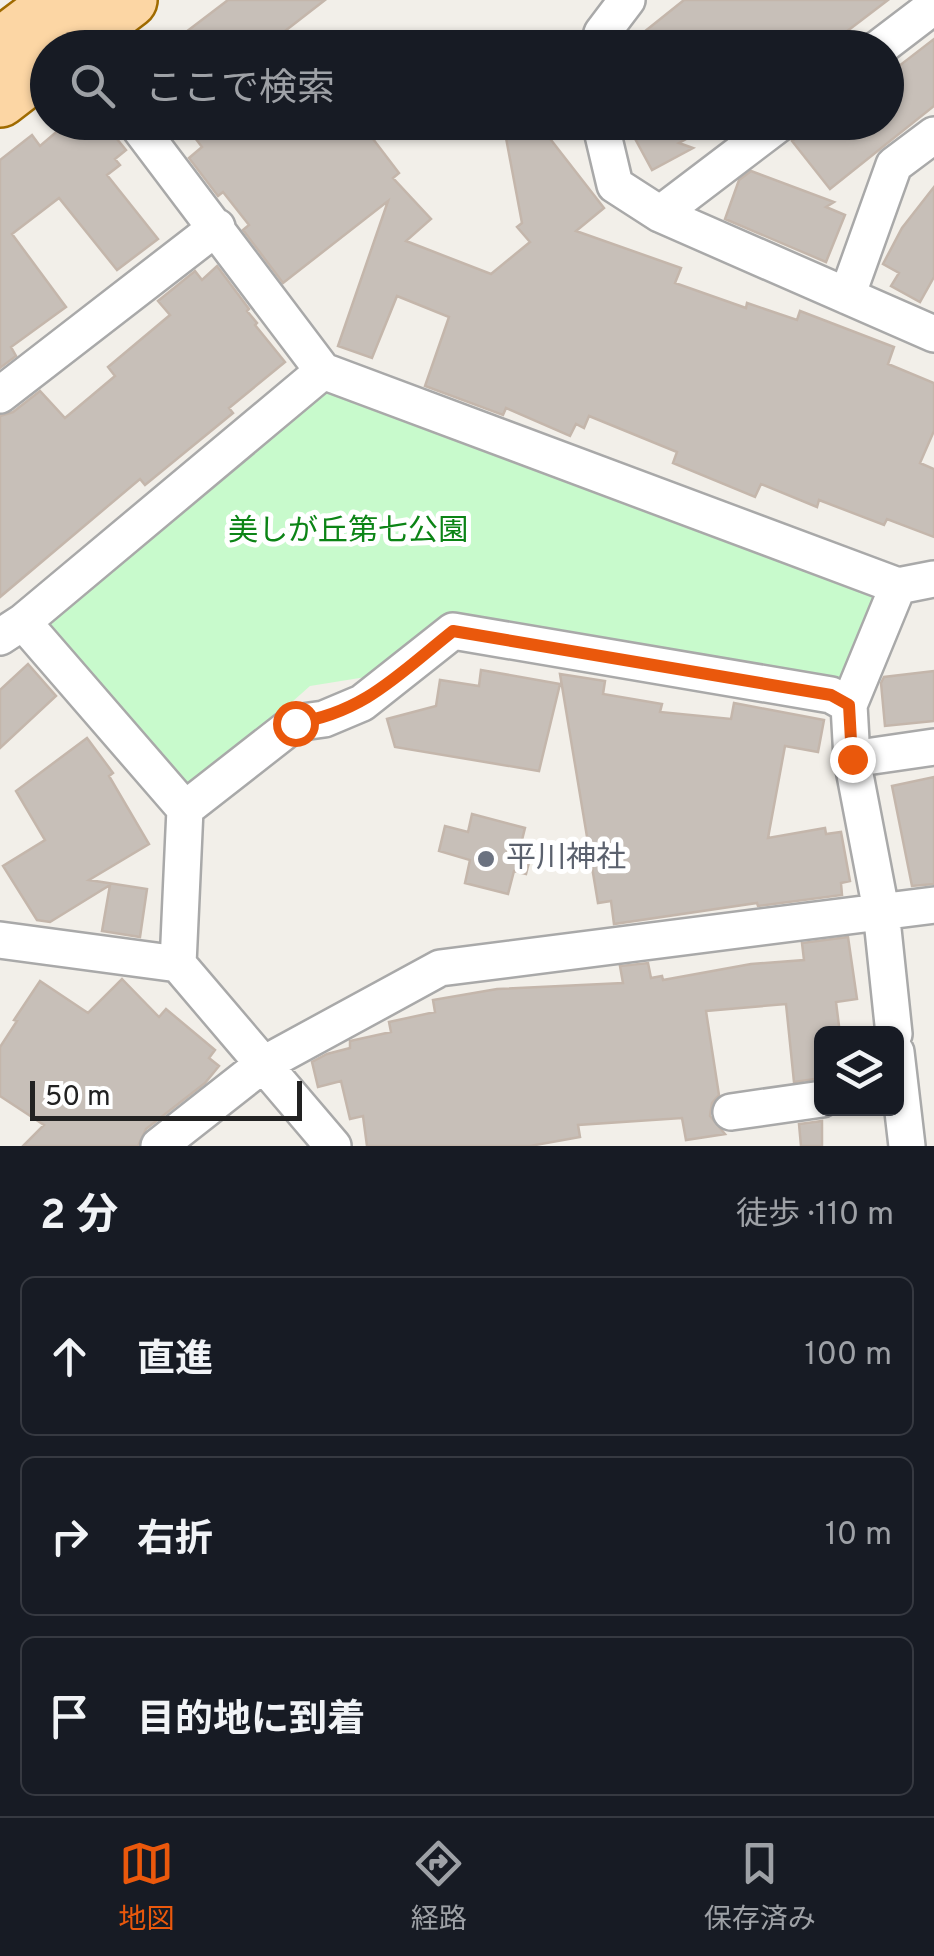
<!DOCTYPE html>
<html lang="ja">
<meta charset="utf-8">
<style>
:root{--surface:#171b24;--page:#20242c;--text:#f1f3f6;--muted:#9ea1a6;--line:#363941;--accent:#ea580c}
body{margin:0;font-family:Overpass,"Noto Sans JP",sans-serif;background:var(--page);color:var(--text)}
.controls{position:absolute;right:30px;bottom:30px;display:grid;overflow:hidden;border-radius:15px;box-shadow:0 2px 8px #0004}
.controls button{width:90px;height:90px;display:grid;place-items:center;padding:0;border:0;border-bottom:2px solid var(--line);background:var(--surface);color:var(--text);font:50px sans-serif}
.scale{position:absolute;left:30px;bottom:25px;width:272px;box-sizing:border-box;padding-left:10px;border:5px solid #222;border-top:0;font-size:28px;line-height:35px;white-space:nowrap;color:#222;-webkit-text-stroke:8px #fff;paint-order:stroke}
.stop{position:absolute;width:30px;height:30px;margin:-22px;border:8px solid #ea580c;border-radius:50%;background:#fff}
.stop.end{background:#ea580c;border-color:#fff;box-shadow:0 2px 10px #0008}
.list{margin:0;padding:0;list-style:none}
h2{display:flex;justify-content:space-between;align-items:center;height:130px;margin:0;padding:0 40px;font-size:42px}
h2 small{font-size:32px;font-weight:400;color:var(--muted)}
.list li{display:grid;grid-template-columns:65px 1fr auto;gap:30px;align-items:center;box-sizing:border-box;height:160px;margin:0 20px 20px;padding:0 20px;border:2px solid var(--line);border-radius:15px}
.list b{display:block;font-size:38px;white-space:nowrap}
.list em{font-size:32px;font-style:normal;color:var(--muted)}
.icon{flex:none;width:55px;height:55px;fill:none;stroke:currentColor;stroke-width:2;stroke-linecap:round;stroke-linejoin:round}
.map{position:relative;flex:none;width:934px;height:1146px;overflow:hidden}
.search{position:absolute;background:var(--surface);box-shadow:0 2px 8px #0004;left:30px;right:30px;top:30px;height:110px;display:flex;align-items:center;gap:25px;box-sizing:border-box;padding:0 35px;border-radius:55px;color:var(--muted);font-size:38px}
.sheet{height:670px;background:var(--surface)}
nav{display:flex;justify-content:space-around;align-items:center;box-sizing:border-box;height:140px;border-top:2px solid var(--line);background:var(--surface);font-size:28px;color:var(--muted)}
nav a{display:grid;justify-items:center;gap:5px}
nav .on{color:var(--accent)}
.map>svg:first-child{display:block}
.park{fill:#c8facc}
.building{fill:#c7bfb8;stroke:#c4b6ab;stroke-width:2.5}
.lines{fill:none;stroke-linecap:round;stroke-linejoin:round}
.street-casing{stroke:#a9a9a9;stroke-width:40}
.primary-casing{stroke:#a06b00;stroke-width:60}
.street{stroke:#fff;stroke-width:35}
.primary{stroke:#fcd6a4;stroke-width:55}
.route{stroke:#ea580c;stroke-width:12}
.worship-dot{fill:#6b7280;stroke:#fff;stroke-width:4}
.labels{text-anchor:middle;dominant-baseline:central;stroke-width:10;stroke-linejoin:round;paint-order:stroke}
.park-label{font-size:30px;fill:#0c8416;stroke:#fff}
.worship-label{font-size:30px;fill:#5b616d;stroke:#fff;text-anchor:start}
</style>
<div class="map">
<svg width="934" height="1146" viewBox="0 0 934 1146">
<rect width="100%" height="100%" fill="#f2efe9"/>
<!-- park -->
<path class="park" d="M 326,382 L 882,591 L 843,688 L 454,615 L 372,676 L 310,686 L 192,791 L 41,623 Z"/>
<!-- building -->
<path class="building" d="M 228,0 L 325,0 L 285,31 L 298,48 L 165,48 Z
M 684,0 L 888,0 L 825,48 L 624,48 Z
M 934,39 L 934,106 L 830,189 L 792,141 L 815,122 L 886,122 L 886,76 Z
M 68,122 L 103,122 L 126,150 L 115,159 L 120,165 L 107,175 L 158,239 L 117,270 L 59,198 L 12,234 L 66,307 L 11,347 L 16,356 L 0,368 L 0,160 L 32,135 L 40,146 Z
M 183,122 L 280,122 L 288,134 L 303,122 L 395,122 L 373,139 L 399,173 L 393,178 L 431,219 L 406,241 L 491,274 L 530,242 L 517,227 L 522,223 L 503,122 L 537,122 L 604,208 L 576,231 L 681,268 L 675,283 L 746,308 L 747,303 L 797,320 L 800,311 L 894,347 L 888,364 L 934,383 L 934,431 L 920,463 L 934,469 L 934,537 L 887,519 L 884,525 L 819,500 L 817,507 L 761,484 L 755,497 L 673,463 L 677,452 L 589,416 L 584,428 L 576,424 L 570,436 L 506,408 L 503,415 L 425,386 L 449,317 L 397,296 L 372,358 L 338,346 L 388,201 L 283,283 L 243,230 L 249,225 L 223,192 L 218,196 L 189,158 L 202,147 Z
M 626,122 L 717,122 L 679,143 L 693,148 L 652,170 Z
M 751,171 L 834,202 L 826,207 L 845,215 L 826,262 L 725,219 L 739,180 Z
M 934,187 L 934,277 L 920,302 L 891,286 L 899,273 L 883,264 L 902,228 Z
M 217,266 L 249,309 L 247,311 L 257,323 L 255,325 L 285,362 L 229,408 L 233,413 L 145,485 L 140,479 L 0,597 L 0,416 L 13,412 L 40,391 L 65,418 L 115,376 L 108,367 L 170,315 L 158,301 L 195,271 L 202,280 Z
M 28,664 L 56,696 L 0,748 L 0,690 Z
M 481,670 L 560,684 L 539,771 L 395,747 L 387,719 L 436,706 L 440,680 L 479,686 Z
M 934,671 L 934,721 L 885,726 L 881,683 L 884,677 Z
M 560,674 L 605,681 L 603,694 L 662,704 L 660,712 L 731,719 L 734,703 L 824,720 L 818,752 L 785,746 L 768,838 L 825,828 L 826,834 L 841,832 L 850,881 L 841,883 L 842,895 L 758,906 L 757,903 L 614,924 L 611,901 L 598,903 Z
M 87,738 L 113,773 L 109,776 L 149,844 L 89,880 L 147,889 L 140,937 L 102,931 L 110,885 L 50,922 L 37,920 L 3,866 L 45,840 L 16,791 Z
M 934,777 L 934,884 L 912,886 L 892,786 Z
M 472,814 L 525,828 L 521,844 L 533,847 L 526,874 L 514,871 L 508,894 L 465,883 L 470,860 L 439,851 L 445,826 L 468,832 Z
M 848,937 L 857,999 L 836,1002 L 840,1034 L 822,1034 L 822,1078 L 794,1082 L 786,1004 L 706,1011 L 719,1095 L 712,1103 L 710,1116 L 725,1134 L 686,1140 L 682,1118 L 578,1125 L 580,1137 L 530,1146 L 367,1146 L 363,1116 L 350,1119 L 341,1081 L 318,1087 L 312,1062 L 327,1054 L 350,1048 L 350,1041 L 391,1032 L 389,1022 L 435,1012 L 433,1000 L 497,989 L 623,983 L 620,966 L 648,963 L 651,978 L 662,976 L 663,980 L 751,964 L 804,960 L 802,943 Z
M 122,979 L 159,1017 L 166,1009 L 215,1050 L 209,1058 L 219,1066 L 205,1083 L 146,1129 L 138,1146 L 23,1146 L 44,1125 L 0,1096 L 0,1047 L 17,1021 L 14,1020 L 40,981 L 88,1013 Z
M 822,1121 L 822,1146 L 801,1146 L 799,1124 Z"/>
<g class="lines">
<!-- street casing -->
<g class="street-casing">
<path id="street" d="M 598,48 L 602,33 L 627,0
M 879,48 L 934,6
M 135,122 L 323,371 L 898,586 L 934,579
M 600,122 L 615,185 L 660,214 L 934,334
M 660,214 L 781,122
M 847,296 L 894,165 L 934,135
M 0,395 L 217,227
M 23,622 L 185,809 L 178,964
M 0,637 L 23,622 L 323,371
M 852,759 L 934,747
M 185,809 L 295,723 L 324,719 L 362,703 L 453,631 L 831,695 L 849,705
M 0,940 L 178,964 L 333,1146
M 894,1034 L 881,910 L 852,759 L 849,705 L 898,586
M 896,1052 L 907,1146
M 731,1112 L 822,1099
M 159,1146 L 262,1065 L 440,968 L 934,905"/>
</g>
<!-- primary casing -->
<g class="primary-casing">
<path id="primary" d="M 0,47 L 62,0
M 66,48 L 129,0
M 0,99 L 48,62"/>
</g>
<!-- street -->
<use href="#street" class="street"/>
<!-- primary -->
<use href="#primary" class="primary"/>
</g>
<g class="lines">
<!-- route -->
<path class="route" d="M 295,723 C 364,713 400,673 453,631 L 831,695 L 849,705 L 852,759"/>
</g>
<!-- markers -->
<circle class="worship-dot" cx="486" cy="859" r="10"/>
<g class="labels">
<!-- park labels -->
<g class="park-label">
<text x="348" y="532">美しが丘第七公園</text>
</g>
<!-- worship labels -->
<g class="worship-label">
<text x="506" y="859">平川神社</text>
</g>
</g>
</svg>
<div class="controls">
<button><svg class="icon" aria-label="layers" viewBox="0 0 24 24"><path d="M12 4l9 5-9 5-9-5zM3 14l9 5 9-5"/></svg></button>
</div>
<div class="scale">50 m</div>
<div class="stop" style="left:295px;top:723px"></div>
<div class="stop end" style="left:852px;top:759px"></div>
<div class="search"><svg class="icon" aria-label="search" viewBox="0 0 24 24"><circle cx="10" cy="10" r="6"/><path d="M15 15l6 6"/></svg>ここで検索</div>
</div>
<section class="sheet">
<h2>2 分<small>徒歩 · 110 m</small></h2>
<ul class="list">
<li><svg class="icon" aria-label="ahead" viewBox="0 0 24 24"><path d="M12 20V5M6 11l6-6 6 6"/></svg><div><b>直進</b></div><em>100 m</em></li>
<li><svg class="icon" aria-label="right" viewBox="0 0 24 24"><path d="M7 20v-9h11M14 6l5 5-5 5"/></svg><div><b>右折</b></div><em>10 m</em></li>
<li><svg class="icon" aria-label="arrive" viewBox="0 0 24 24"><path d="M6 21V4h12l-3 4 3 4H6"/></svg><div><b>目的地に到着</b></div></li>
</ul>
</section>
<nav>
<a class="on"><svg class="icon" aria-label="map" viewBox="0 0 24 24"><path d="M3 6l6-2 6 2 6-2v14l-6 2-6-2-6 2zM9 4v14M15 6v14"/></svg>地図</a>
<a><svg class="icon" aria-label="directions" viewBox="0 0 24 24"><path d="M12 3l9 9-9 9-9-9zM9 14v-3h6M13 9l2 2-2 2"/></svg>経路</a>
<a><svg class="icon" aria-label="saved" viewBox="0 0 24 24"><path d="M7 4h10v16l-5-4-5 4z"/></svg>保存済み</a>
</nav>
